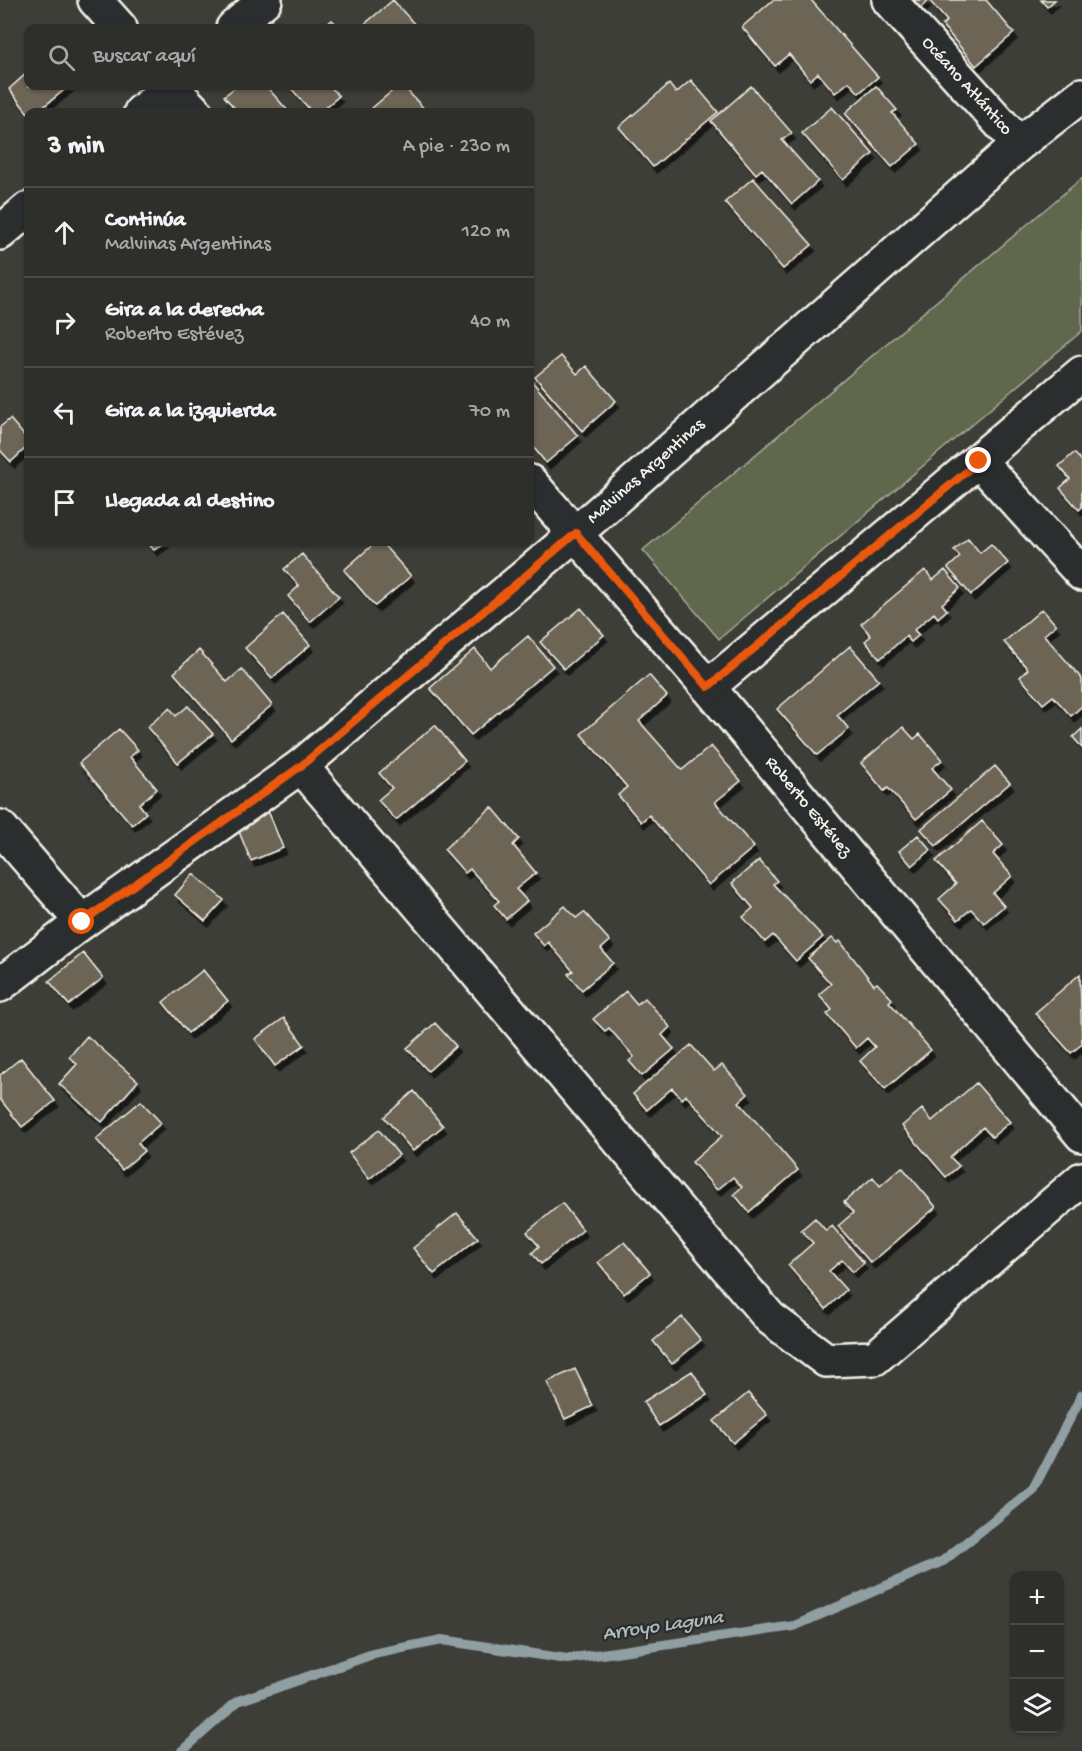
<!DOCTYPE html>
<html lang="es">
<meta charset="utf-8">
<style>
:root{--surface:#2e2e2b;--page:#3a3a37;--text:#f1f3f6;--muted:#a7a8a9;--line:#494a47}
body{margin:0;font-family:"Gochi Hand",sans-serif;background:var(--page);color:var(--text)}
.controls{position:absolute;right:18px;bottom:18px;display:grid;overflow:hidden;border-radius:12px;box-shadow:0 2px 4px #0004}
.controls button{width:54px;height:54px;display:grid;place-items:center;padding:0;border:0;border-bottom:2px solid var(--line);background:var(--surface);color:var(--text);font:30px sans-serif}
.stop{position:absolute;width:18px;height:18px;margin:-14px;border:4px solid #ea580c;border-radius:50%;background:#fff}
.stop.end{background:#ea580c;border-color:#fff;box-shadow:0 2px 6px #0008}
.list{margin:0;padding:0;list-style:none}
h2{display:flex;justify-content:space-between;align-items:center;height:78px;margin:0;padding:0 24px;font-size:26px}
h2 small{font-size:20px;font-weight:400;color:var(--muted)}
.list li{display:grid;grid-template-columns:39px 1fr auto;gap:18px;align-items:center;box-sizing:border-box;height:90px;padding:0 24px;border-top:2px solid var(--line)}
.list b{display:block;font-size:22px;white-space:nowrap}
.list p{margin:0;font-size:20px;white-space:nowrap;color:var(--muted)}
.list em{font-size:20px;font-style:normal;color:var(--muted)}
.icon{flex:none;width:33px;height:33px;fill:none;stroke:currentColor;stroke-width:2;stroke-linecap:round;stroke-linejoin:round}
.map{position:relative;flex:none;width:1082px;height:1751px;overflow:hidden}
.search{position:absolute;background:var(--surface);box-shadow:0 2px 4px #0004;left:24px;top:24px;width:510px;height:66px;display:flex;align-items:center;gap:15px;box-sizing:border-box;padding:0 21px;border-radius:12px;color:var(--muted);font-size:22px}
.panel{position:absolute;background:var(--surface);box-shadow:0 2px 4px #0004;left:24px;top:108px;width:510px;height:438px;border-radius:12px}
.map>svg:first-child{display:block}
.green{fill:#5f674d;stroke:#aaac9a;stroke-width:1.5}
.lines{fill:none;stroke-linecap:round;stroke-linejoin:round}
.stream{stroke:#909fa2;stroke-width:10}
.building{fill:#6c6554;stroke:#f4f1e8;stroke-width:1.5;filter:url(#shadow)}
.minor-casing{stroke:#f4f1e8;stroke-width:38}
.minor{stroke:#2a2d2e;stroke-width:33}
.route{stroke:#ea580c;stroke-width:8}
.labels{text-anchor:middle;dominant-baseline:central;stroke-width:4.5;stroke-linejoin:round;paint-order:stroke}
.street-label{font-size:18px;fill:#f4f1e8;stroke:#2a2d2e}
.water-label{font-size:20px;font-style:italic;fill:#b2bab9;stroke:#2a2d2e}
</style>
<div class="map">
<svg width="1082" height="1751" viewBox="0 0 1082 1751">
<defs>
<filter id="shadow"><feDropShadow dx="3.5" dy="6" stdDeviation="0" flood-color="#0009"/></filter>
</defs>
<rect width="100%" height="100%" fill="#3e3e39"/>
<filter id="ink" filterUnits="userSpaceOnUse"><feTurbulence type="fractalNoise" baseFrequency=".0167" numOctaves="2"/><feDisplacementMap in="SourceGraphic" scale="12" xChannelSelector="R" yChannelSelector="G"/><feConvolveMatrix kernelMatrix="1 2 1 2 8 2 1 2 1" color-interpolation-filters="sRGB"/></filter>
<g filter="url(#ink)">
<!-- green -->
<path class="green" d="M 1082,178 L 1082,331 L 719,639 L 643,550 Z"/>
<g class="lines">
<!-- stream -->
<path class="stream" d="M 182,1751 L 238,1701 L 373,1654 L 442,1640 L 567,1659 L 794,1626 L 943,1561 L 1033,1489 L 1082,1395"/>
</g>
<!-- building -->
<path class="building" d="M 393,0 L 416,26 L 413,28 L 360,28 Z
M 773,0 L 811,0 L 878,77 L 859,93 L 849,82 L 835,93 L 818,73 L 810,80 L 789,54 L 775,66 L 742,27 Z
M 906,0 L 986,0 L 1014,33 L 976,66 L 942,25 L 947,21 L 929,0 L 916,12 Z
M 1041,0 L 1055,0 L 1047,7 Z
M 332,20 L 340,28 L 322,28 Z
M 28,72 L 28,86 L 69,86 L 37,112 L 28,113 L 9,89 Z
M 691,80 L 718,112 L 653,167 L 619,127 L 669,84 L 676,93 Z
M 237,86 L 266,86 L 289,112 L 238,112 L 224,96 Z
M 289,86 L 330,86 L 339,96 L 320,112 L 312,112 Z
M 398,86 L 403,86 L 427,112 L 375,112 L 372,108 Z
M 751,86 L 792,133 L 782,140 L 818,181 L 792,204 L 762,169 L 756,174 L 711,121 Z
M 876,86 L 897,110 L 892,113 L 919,144 L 892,167 L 845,113 Z
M 832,107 L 873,154 L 843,180 L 802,133 Z
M 753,178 L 812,245 L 783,269 L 725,202 Z
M 561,356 L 577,374 L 586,366 L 616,401 L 582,431 L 535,377 Z
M 530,379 L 578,436 L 546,463 L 530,443 Z
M 10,419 L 28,440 L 28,446 L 11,462 L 0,450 L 0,427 Z
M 1074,453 L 1082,461 L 1082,507 L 1079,510 L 1060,488 L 1070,479 L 1059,466 Z
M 968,538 L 980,553 L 991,544 L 1008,563 L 971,595 L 948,568 L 960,557 L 954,550 Z
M 147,542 L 165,542 L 154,550 Z
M 376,542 L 381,542 L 411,576 L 375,606 L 344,570 Z
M 302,554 L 339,597 L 310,622 L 288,596 L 299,586 L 284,569 Z
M 925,570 L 933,580 L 945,570 L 960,588 L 942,604 L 947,610 L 938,618 L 934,613 L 914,630 L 919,635 L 911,642 L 906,636 L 880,659 L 865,641 L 871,636 L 861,624 Z
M 581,608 L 604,635 L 564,669 L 540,642 Z
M 1042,609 L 1056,625 L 1044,635 L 1082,679 L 1082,706 L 1071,716 L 1053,696 L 1043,704 L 1020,677 L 1028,669 L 1004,642 Z
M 283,614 L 310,645 L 272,678 L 245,648 Z
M 528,636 L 553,666 L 471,735 L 430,688 L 475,649 L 490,668 Z
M 850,646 L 879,680 L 837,715 L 849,729 L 817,755 L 777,709 Z
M 199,650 L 227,682 L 242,669 L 272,705 L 231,739 L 174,673 Z
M 649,675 L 667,696 L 639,721 L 682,770 L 711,746 L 741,781 L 715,802 L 754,847 L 709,885 L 649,815 L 641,822 L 618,795 L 627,787 L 581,734 Z
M 188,706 L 213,734 L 178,763 L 147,727 L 170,708 L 176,716 Z
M 435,725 L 465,761 L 396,820 L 378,800 L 392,788 L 379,773 Z
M 903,727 L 914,739 L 920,734 L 942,760 L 932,768 L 951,790 L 916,819 L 888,788 L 884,791 L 861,763 Z
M 119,729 L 138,750 L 130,757 L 157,789 L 139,804 L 146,813 L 132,825 L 79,763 Z
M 1082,729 L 1082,748 L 1073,737 Z
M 995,766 L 1010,783 L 936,846 L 921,829 Z
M 265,803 L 283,848 L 251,861 L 233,817 Z
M 492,807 L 519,839 L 513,845 L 536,873 L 516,889 L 527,901 L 506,919 L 494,905 L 499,901 L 470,869 L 465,873 L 444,849 Z
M 982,821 L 1003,845 L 993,854 L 1012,876 L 993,893 L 1004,906 L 984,923 L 971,909 L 958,920 L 939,899 L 956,884 L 936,861 Z
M 918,835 L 931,850 L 912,866 L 899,851 Z
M 759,860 L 777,881 L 773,884 L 823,937 L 796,961 L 773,935 L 765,942 L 743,917 L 753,908 L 732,883 Z
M 193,874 L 224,900 L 205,921 L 175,895 Z
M 565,906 L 576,918 L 584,912 L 610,941 L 601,949 L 613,963 L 582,990 L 568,974 L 573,971 L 548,942 L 544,946 L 533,933 Z
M 832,938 L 837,943 L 840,941 L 874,985 L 877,983 L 892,999 L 889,1002 L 931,1050 L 885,1089 L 860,1061 L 875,1047 L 867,1038 L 856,1048 L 827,1014 L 832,1010 L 819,994 L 831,984 L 808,958 Z
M 83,953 L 103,978 L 69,1005 L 49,981 Z
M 203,970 L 228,1001 L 188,1033 L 163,1002 Z
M 1080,974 L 1082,1044 L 1071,1053 L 1035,1013 Z
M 626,991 L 637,1004 L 645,998 L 670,1027 L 662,1035 L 674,1049 L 642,1076 L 629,1061 L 634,1057 L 609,1028 L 605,1031 L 593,1019 Z
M 284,1018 L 304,1045 L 275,1066 L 255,1039 Z
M 435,1023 L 456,1046 L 428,1071 L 407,1048 Z
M 87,1036 L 138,1081 L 102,1122 L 59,1084 L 77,1064 L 69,1057 Z
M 691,1045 L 714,1071 L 722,1065 L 748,1094 L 739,1102 L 798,1170 L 749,1212 L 734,1194 L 742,1187 L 733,1177 L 717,1190 L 692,1162 L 722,1136 L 686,1095 L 682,1099 L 672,1088 L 647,1110 L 633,1094 Z
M 21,1058 L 55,1101 L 22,1127 L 0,1099 L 0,1075 Z
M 976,1083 L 1010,1122 L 992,1137 L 983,1127 L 950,1157 L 959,1166 L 946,1177 L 902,1126 L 922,1109 L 932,1121 Z
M 414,1091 L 443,1126 L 413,1151 L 384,1117 Z
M 141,1101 L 161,1123 L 138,1143 L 144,1151 L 122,1170 L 96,1139 Z
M 379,1130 L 399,1155 L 369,1179 L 349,1153 Z
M 902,1167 L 936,1207 L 871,1263 L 838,1226 L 853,1213 L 844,1202 L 873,1177 L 880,1186 Z
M 562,1203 L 583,1230 L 541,1264 L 532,1253 L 539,1246 L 527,1232 Z
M 457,1213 L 478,1238 L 434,1274 L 413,1248 Z
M 815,1218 L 826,1231 L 832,1226 L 864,1263 L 853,1272 L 842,1260 L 829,1271 L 846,1290 L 826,1309 L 788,1265 L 813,1243 L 801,1230 Z
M 624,1242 L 650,1273 L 624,1294 L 598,1262 Z
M 682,1317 L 701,1340 L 672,1364 L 653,1341 Z
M 575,1369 L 593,1406 L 565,1419 L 547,1382 Z
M 692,1371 L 707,1395 L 659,1426 L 643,1402 Z
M 748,1393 L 767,1415 L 733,1443 L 714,1421 Z"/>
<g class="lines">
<!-- minor casing -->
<g class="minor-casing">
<g id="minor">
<path d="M 95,0 L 120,28"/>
<path id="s1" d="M 889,0 L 1019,144"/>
<path d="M 233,28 L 265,0"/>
<path d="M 170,86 L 195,112"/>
<path d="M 141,112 L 171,86"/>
<path d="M 0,233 L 28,209"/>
<path d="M 979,461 L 1082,574"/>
<path id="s2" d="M 530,482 L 708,687 L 1082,1135"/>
<path d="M 708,687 L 1082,373"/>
<path d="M 301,766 L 770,1318 L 826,1360 L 875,1358 L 1082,1179"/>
<path d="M 0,827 L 82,922"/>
<path id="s3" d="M 0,985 L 82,922 L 301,766 L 576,533 L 1019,144 L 1082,95"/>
</g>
</g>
<!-- minor -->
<use href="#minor" class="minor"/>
</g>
</g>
<g class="lines" filter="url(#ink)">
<!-- route -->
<path class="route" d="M 82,922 L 301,766 L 576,533 L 708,687 L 979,461"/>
</g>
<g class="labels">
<!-- street labels -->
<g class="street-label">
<text stroke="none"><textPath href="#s1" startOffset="116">Océano Atlántico</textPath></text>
<text stroke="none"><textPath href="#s3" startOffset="826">Malvinas Argentinas</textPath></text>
<text stroke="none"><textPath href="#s2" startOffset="428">Roberto Estévez</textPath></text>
</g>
<!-- water labels -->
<g class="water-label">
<text transform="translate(663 1627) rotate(-8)">Arroyo Laguna</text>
</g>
</g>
</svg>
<div class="controls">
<button>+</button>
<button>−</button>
<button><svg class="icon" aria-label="layers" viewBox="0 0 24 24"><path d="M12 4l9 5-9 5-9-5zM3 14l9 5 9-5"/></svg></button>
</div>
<div class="stop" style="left:82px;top:922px"></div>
<div class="stop end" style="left:979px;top:461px"></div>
<div class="search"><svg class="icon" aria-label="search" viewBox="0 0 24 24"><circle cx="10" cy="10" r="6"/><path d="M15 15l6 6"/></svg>Buscar aquí</div>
<section class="panel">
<h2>3 min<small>A pie · 230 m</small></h2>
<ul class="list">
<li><svg class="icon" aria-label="ahead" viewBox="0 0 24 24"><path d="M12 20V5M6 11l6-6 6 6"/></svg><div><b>Continúa</b><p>Malvinas Argentinas</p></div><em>120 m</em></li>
<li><svg class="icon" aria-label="right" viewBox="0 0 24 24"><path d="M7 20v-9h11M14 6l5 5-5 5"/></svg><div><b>Gira a la derecha</b><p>Roberto Estévez</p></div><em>40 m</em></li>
<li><svg class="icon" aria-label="left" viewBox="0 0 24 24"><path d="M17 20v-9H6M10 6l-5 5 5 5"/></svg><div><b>Gira a la izquierda</b></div><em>70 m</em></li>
<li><svg class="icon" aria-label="arrive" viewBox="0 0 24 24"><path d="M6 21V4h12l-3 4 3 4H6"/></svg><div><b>Llegada al destino</b></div></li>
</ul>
</section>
</div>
